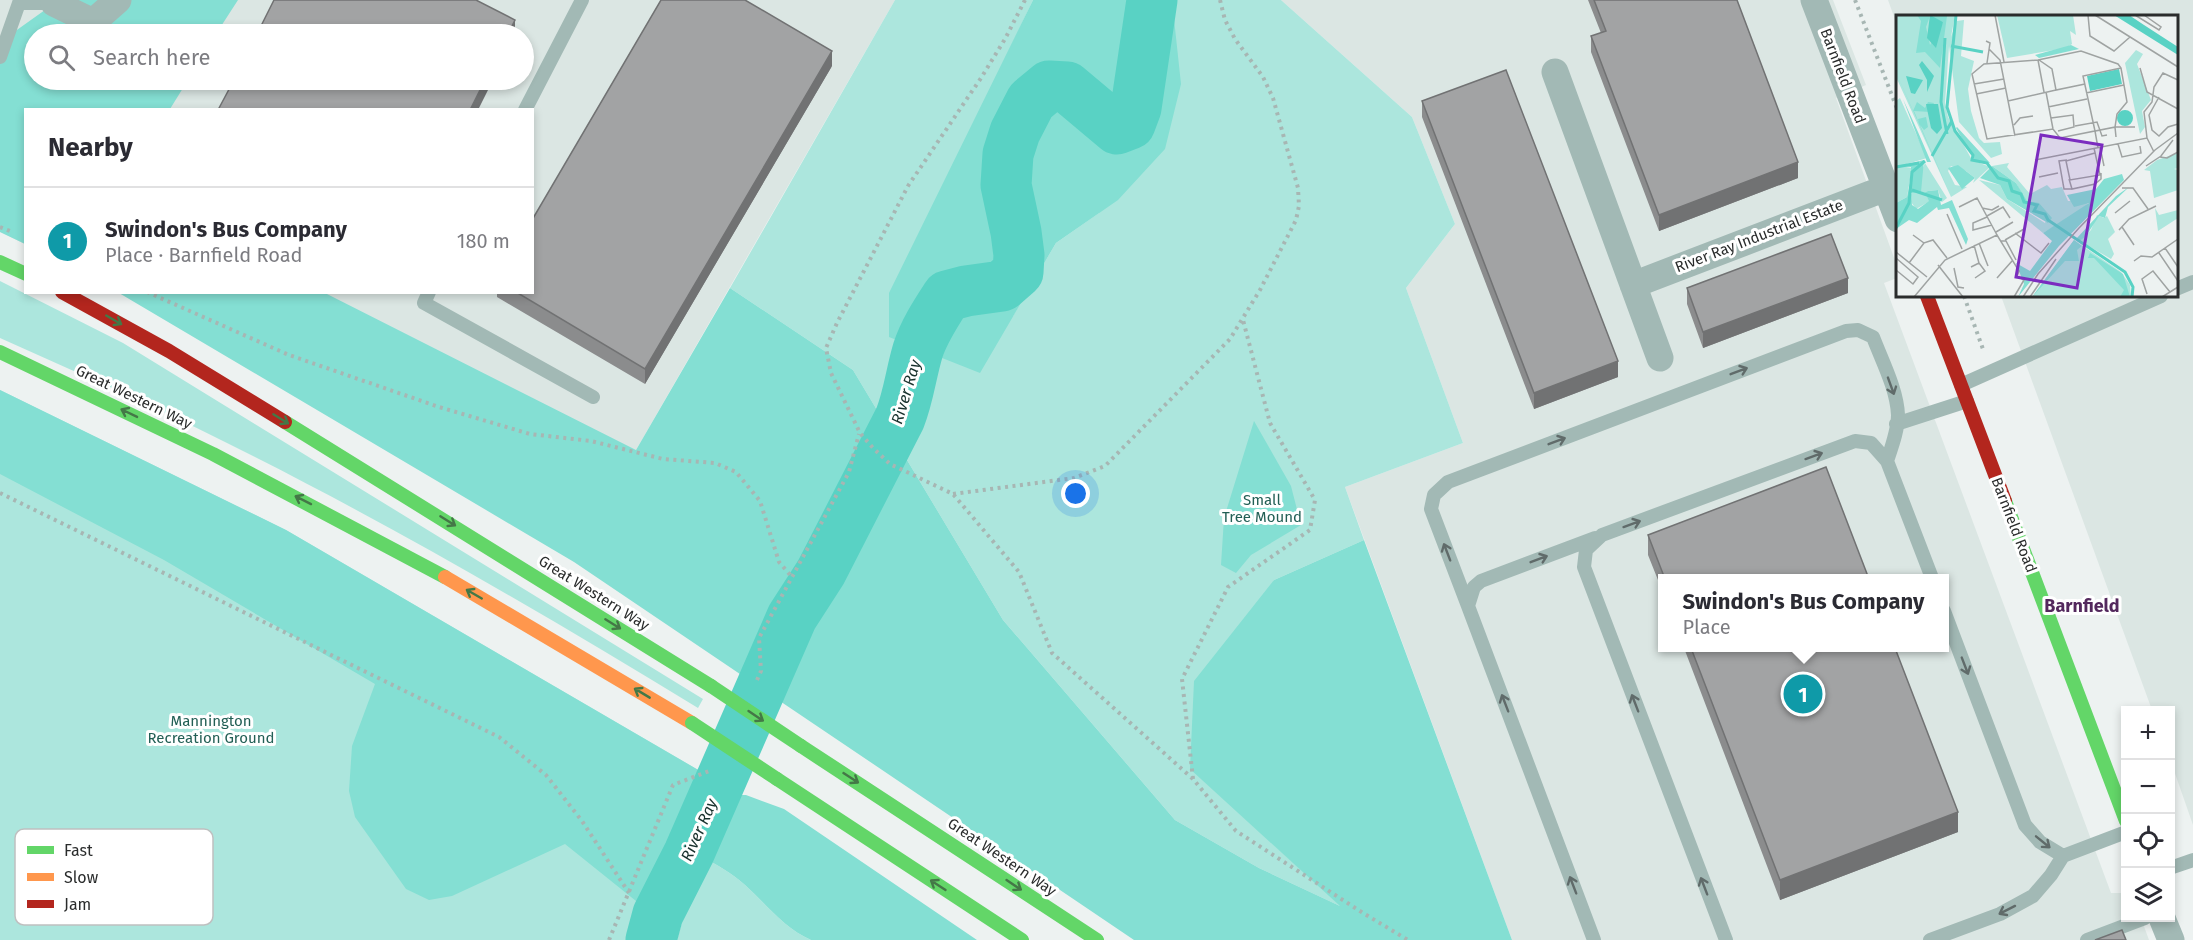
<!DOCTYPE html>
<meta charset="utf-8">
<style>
:root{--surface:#fff;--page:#f2f2f3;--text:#2b2b33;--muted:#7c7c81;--line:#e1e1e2;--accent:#ea580c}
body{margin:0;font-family:"Fira Sans",sans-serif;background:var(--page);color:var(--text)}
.controls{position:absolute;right:18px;bottom:18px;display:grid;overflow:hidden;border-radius:0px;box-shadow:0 3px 9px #0003}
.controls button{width:54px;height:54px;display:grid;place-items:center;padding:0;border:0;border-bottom:2px solid var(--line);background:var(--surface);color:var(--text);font:30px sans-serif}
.you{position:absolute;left:1076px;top:494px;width:21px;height:21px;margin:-15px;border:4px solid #fff;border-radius:50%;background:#1a73e8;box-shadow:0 0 0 9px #1a73e833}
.badge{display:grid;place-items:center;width:39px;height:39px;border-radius:50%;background:var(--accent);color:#fff;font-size:20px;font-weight:700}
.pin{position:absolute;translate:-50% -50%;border:3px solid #fff;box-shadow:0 2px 6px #0006}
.popup{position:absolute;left:1658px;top:574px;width:291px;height:78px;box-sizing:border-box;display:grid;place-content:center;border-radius:0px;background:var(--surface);filter:drop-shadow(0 2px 4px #0005);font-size:20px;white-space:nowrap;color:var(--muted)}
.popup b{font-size:22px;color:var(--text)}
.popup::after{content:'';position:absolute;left:50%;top:100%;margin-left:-12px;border:12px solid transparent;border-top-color:var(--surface)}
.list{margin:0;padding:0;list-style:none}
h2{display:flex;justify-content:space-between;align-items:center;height:78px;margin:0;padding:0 24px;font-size:26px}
h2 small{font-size:20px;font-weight:400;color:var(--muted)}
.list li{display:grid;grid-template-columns:39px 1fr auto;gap:18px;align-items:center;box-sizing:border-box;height:108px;padding:0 24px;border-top:2px solid var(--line)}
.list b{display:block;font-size:22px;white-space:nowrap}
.list p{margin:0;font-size:20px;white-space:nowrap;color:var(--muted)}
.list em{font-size:20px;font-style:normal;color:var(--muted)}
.icon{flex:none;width:33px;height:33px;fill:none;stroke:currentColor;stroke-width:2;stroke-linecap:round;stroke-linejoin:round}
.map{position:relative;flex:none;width:2193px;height:940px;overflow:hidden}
.search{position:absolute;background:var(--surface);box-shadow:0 3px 9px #0003;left:24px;top:24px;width:510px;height:66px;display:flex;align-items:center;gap:15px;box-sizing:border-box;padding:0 21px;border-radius:33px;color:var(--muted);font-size:22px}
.panel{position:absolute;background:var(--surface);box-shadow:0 3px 9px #0003;left:24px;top:108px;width:510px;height:186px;border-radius:0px}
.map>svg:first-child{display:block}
.built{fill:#dbe6e3;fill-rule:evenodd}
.green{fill:#ace6dd}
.forest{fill:#84dfd3}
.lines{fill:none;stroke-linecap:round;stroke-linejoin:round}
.river{stroke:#59d2c4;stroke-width:51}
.path{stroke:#a7b6b3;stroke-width:4;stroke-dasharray:3 4.5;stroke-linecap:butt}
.lane{stroke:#a2b9b5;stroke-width:14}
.street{stroke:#a2b9b5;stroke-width:27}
.fast{stroke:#63d668;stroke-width:14}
.slow{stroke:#ff974d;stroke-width:14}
.jam{stroke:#b3261e;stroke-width:14}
.fast-bridge{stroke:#63d668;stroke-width:14}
.wall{fill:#8b8c8d}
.shaded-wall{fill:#717273}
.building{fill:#a2a3a4;stroke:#717273;stroke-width:1.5}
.oneway{stroke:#447847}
.oneway2{stroke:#606b6a}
.labels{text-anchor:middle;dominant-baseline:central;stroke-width:6;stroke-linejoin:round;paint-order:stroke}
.street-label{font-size:15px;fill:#2a2c2c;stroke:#fff}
.park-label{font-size:15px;fill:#225f55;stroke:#fff}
.water-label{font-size:16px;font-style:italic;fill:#18312d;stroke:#fff}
.quarter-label{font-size:18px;font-weight:bold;fill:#53285d;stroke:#fff}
.inset-river{fill:none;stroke:#59d2c4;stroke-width:3}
.inset-road{fill:none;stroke:#9fa3a2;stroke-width:1.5}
.view{fill:#7b2cbf;fill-opacity:0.15;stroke:#7b2cbf;stroke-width:3}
.inset-edge{fill:none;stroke:#2a2c2c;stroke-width:3}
.key{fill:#fff;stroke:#bfc0c0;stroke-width:1.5}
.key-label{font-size:16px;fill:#2a2c2c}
</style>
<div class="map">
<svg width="2193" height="940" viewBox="0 0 2193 940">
<rect width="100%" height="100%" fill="#edf2f1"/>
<!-- built -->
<path class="built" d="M 0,0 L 895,0 L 636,450 L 119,293 L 532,292 L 532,110 L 26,110 L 25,244 L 0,232 ZM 34,34 L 524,34 L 524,80 L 34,80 Z
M 1281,0 L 1833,0 L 1866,85 L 1836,98 L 1897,266 L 1897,278 L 1884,283 L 2111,893 L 2125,893 L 2126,918 L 2141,918 L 2149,940 L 1512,940 L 1345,487 L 1463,443 L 1406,288 L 1455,224 L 1412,117 ZM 1662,578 L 1944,578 L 1944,648 L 1662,648 Z
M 1888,0 L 2193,0 L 2193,825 L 2171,762 L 2170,710 L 2152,710 L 2001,296 L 2176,296 L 2176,16 L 1898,16 L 1897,25 Z"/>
<!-- green -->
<path class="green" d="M 895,0 L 1033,0 L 1005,59 L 1013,316 L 1056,243 L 1099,213 L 1161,0 L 1281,0 L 1412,117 L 1455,224 L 1406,288 L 1463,443 L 1345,487 L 1364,540 L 1274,580 L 1191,769 L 1342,907 L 1259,868 L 1175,820 L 1003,620 L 853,370 L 730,288 Z
M 0,281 L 123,343 L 703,699 L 698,708 C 544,614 388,523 227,443 C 152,405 76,372 0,338 Z
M 0,390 L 286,530 L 700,771 L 626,940 L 0,940 Z
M 701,856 C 717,865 732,873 745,885 C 766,904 785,929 811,940 L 677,940 Z"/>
<!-- forest -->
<path class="forest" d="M 59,0 L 238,0 L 216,34 L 34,34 L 34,80 L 188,80 L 170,109 L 26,110 L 25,244 L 0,232 L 0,42 Z
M 1033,0 L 1172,0 L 1181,84 L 1165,149 L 1118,200 L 1056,243 L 980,373 L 889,337 L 889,293 Z
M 730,288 L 853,370 L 1003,620 L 1175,820 L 1259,868 L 1340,906 L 1190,769 L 1194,681 L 1274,580 L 1364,540 L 1512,940 L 1134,940 L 574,562 L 119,293 L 325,293 L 636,450 Z
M 0,390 L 286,530 L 700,771 L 641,905 L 565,844 L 452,896 L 429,900 L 406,889 L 355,817 L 349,791 L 352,746 L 375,684 L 164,560 L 0,474 Z
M 1254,421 L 1291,486 L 1301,525 L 1251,555 L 1236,573 L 1221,565 L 1224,518 Z
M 727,795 L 746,795 L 784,809 L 977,940 L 811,940 C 785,929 766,904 745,885 C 732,873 717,865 701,856 Z"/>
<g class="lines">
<!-- river -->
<path class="river" d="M 651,940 L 658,914 L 689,853 L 792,617 L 821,572 L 900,418 C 909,395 911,373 918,350 C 924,331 936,313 947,296 L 966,291 L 1002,286 L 1018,272 L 1019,255 L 1016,232 L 1006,185 L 1008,154 L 1015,132 L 1031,101 L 1049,86 L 1067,87 L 1117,129 L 1130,124 L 1136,108 L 1152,0"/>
<!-- path -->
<path class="path" d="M 1025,0 L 1005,39 L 981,78 L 908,186 L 837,323 L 826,348 L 831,373 L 860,433 L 873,448 L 890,464 L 953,494 L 1019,572 L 1052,653 L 1193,779 L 1236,831 L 1363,913 L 1408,940
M 1855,0 L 1898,111
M 0,227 L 10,231
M 147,292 L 289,355 L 439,407 L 530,434 L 591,441 L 663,459 L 715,463 L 736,472 L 760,501 L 779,562 L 792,577
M 1964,296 L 1984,352
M 0,493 L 499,737 L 546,775 L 582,821 L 629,893
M 953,494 L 1074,478 L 1105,466 L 1230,339 L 1260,290 L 1296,220 L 1299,206 L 1298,188 L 1273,98 L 1263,77 L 1235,39 L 1225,20 L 1220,0
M 757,680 L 761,671 L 759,638 L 849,472 L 859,434
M 1193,779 L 1182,679 L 1228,587 L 1310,530 L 1315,500 L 1270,423 L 1243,320
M 609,940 L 673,785 L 709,771"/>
<!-- lane -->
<path class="lane" d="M 0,57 L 19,3 L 54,3
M 525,110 L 582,0
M 2176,289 L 2193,282
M 429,292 L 424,303 L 593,397
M 1961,385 L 2161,296
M 1896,424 L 1967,401
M 1468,606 L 1431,509 L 1434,495 L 1448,482 L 1846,331 L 1858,330 L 1873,337 C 1882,361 1897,389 1898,415 C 1898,430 1892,446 1887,461
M 1944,611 L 2025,825 L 2040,842 L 2063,856
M 2170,868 L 2193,860
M 1594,940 L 1468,606 L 1474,587 L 1481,581 L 1595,538
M 1726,940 L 1584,567 L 1586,550 L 1602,535 L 1855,441 L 1871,443 L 1887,461 L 1932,578
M 1930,940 L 2000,914 L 2033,896 L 2051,875 L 2063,856 L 2126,832
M 2087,940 L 2145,918"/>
<!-- street -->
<path class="street" d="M 1814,0 L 1898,219
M 54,3 L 93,22 L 118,0
M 1555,72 L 1660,358
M 1633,285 L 1886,188
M 2162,918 L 2171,940"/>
<!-- fast -->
<path class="fast" d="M 0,262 L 26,274
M 0,352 L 213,454 L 445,577
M 285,422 L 711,686
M 2005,501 L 2126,821
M 801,746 L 1097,940
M 777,779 L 1022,940"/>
<!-- slow -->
<path class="slow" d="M 445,577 L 692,723"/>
<!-- jam -->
<path class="jam" d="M 62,292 L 169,351 L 285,422
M 1927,296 L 2005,501"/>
<!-- fast-bridge -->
<path class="fast-bridge" d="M 711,686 L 801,746
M 692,723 L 777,779"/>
</g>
<!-- wall -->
<path class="wall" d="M 1588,0 L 1737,0 L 1798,178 L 1659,231 L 1591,52 L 1591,36 L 1601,33 Z
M 832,66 L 645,384 L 497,297 L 497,292 L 532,292 Z
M 1422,101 L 1618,377 L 1534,409 L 1422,117 Z
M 1687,288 L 1848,293 L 1703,348 L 1687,304 Z
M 1648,535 L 1869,579 L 1662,579 L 1662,590 L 1648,555 Z
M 1684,648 L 1895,648 L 1958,832 L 1780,900 Z"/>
<!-- shaded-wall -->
<path class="shaded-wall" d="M 515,20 L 515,34 L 508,34 Z
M 832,51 L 832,66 L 645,384 L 645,369 Z
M 485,80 L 493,80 L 478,110 L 470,110 Z
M 1798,162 L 1798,178 L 1659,231 L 1659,215 Z
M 1848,278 L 1848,293 L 1703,348 L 1703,332 Z
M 1618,361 L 1618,377 L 1534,409 L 1534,393 Z
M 1958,812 L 1958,832 L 1780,900 L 1780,880 Z"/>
<!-- building -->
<path class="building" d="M 274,0 L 476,0 L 515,20 L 508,34 L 257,34 Z
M 661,0 L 745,0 L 832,51 L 645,369 L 516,292 L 532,292 L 532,220 Z
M 1594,0 L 1737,0 L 1798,162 L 1659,215 L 1591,36 L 1606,31 Z
M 1506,70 L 1618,361 L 1534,393 L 1422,101 Z
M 234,80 L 485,80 L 470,110 L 218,110 Z
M 1831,234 L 1848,278 L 1703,332 L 1687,288 Z
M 1826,467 L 1869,579 L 1665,579 L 1648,535 Z
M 1691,648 L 1895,648 L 1958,812 L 1780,880 Z
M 2122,930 L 2126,940 L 2095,940 Z"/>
<!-- one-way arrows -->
<defs><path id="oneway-shaft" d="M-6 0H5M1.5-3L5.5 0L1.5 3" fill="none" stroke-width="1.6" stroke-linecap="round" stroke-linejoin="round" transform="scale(1.5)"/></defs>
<g class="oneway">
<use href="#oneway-shaft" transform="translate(114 320) rotate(30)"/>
<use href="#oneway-shaft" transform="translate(129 413) rotate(-154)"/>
<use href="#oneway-shaft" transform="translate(281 419) rotate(32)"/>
<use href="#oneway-shaft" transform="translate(303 500) rotate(-153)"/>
<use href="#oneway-shaft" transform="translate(448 521) rotate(32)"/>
<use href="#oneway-shaft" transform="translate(474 594) rotate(-150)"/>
<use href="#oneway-shaft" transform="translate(613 624) rotate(32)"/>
<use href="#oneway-shaft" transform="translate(642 693) rotate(-149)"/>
<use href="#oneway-shaft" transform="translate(756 716) rotate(34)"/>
<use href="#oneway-shaft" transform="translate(851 778) rotate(33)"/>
<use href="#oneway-shaft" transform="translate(938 885) rotate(-147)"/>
<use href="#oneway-shaft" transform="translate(1014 885) rotate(34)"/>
</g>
<g class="oneway2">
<use href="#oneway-shaft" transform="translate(1739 371) rotate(-21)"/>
<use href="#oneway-shaft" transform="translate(1891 386) rotate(70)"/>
<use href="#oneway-shaft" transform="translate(1557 441) rotate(-21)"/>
<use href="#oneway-shaft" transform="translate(1814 456) rotate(-20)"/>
<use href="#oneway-shaft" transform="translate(1632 524) rotate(-20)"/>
<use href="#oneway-shaft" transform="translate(1447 552) rotate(-111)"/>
<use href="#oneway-shaft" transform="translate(1539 559) rotate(-21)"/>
<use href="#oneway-shaft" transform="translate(1965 666) rotate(69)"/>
<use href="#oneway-shaft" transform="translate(1505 703) rotate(-111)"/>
<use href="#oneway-shaft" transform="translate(1635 703) rotate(-111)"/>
<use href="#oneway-shaft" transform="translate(2043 842) rotate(39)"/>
<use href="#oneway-shaft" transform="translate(1573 885) rotate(-111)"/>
<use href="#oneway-shaft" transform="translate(1704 886) rotate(-111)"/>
<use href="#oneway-shaft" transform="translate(2007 910) rotate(153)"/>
</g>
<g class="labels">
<!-- street labels -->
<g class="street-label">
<text transform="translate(1843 76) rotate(69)">Barnfield Road</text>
<text transform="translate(1759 236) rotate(-21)">River Ray Industrial Estate</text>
<text transform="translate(134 397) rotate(26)">Great Western Way</text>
<text transform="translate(2014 525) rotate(69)">Barnfield Road</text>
<text transform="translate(594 593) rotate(32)">Great Western Way</text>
<text transform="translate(1002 857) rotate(34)">Great Western Way</text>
</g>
<!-- park labels -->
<g class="park-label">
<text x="1262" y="500">Small<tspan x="1262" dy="17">Tree Mound</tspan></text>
<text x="211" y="721">Mannington<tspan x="211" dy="17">Recreation Ground</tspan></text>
</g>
<!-- water labels -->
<g class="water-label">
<text transform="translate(906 392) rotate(-73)">River Ray</text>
<text transform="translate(699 830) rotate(-66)">River Ray</text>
</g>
<!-- quarter labels -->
<g class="quarter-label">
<text x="2082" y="606">Barnfield</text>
</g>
</g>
<!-- overview -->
<g transform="translate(1896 15)">
<rect width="282" height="282" fill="#edf2f1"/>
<path d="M 0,0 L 59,0 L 55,22 L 61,6 L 68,5 L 65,41 L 78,46 L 72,74 L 75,96 L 83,123 L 88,128 L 104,127 L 106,139 L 95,143 L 63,107 L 53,31 L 49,88 L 52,102 L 76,145 L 94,152 L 77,168 L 79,163 L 70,156 L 55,151 L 52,156 L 59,170 L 71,172 L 55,182 L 0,62 ZM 101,0 L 177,0 L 180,20 L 174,16 L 176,29 L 170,33 L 111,43 ZM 240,35 L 247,39 L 241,49 L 255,85 L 246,96 L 249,112 L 244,119 L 229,48 ZM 4,83 L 31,143 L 4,151 L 16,153 L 11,182 L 0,188 L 0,86 ZM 282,138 L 282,153 L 278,154 L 282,155 L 282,175 L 258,183 L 254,156 L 248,155 L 261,145 ZM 29,148 L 51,183 L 46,187 L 42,175 L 32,176 L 29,177 L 34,186 L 20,194 L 13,184 ZM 113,148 L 111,152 L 134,179 L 151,170 L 155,174 L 166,172 L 172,186 L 194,185 L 187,195 L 147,218 L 83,165 L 104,170 L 111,184 L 149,208 L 152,200 L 129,185 L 120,168 L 96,151 ZM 259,193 L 263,200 L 282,195 L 282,203 L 262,216 ZM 201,200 L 208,203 L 211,201 L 219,217 L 212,224 L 218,239 L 215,244 L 184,226 L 195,215 ZM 178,225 L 225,257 L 234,270 L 235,282 L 136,282 Z" fill="#ace6dd"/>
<path d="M 21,0 L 51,1 L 44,53 L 29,37 L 20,38 L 25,6 ZM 34,1 L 47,7 L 34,30 L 30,12 ZM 175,30 L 183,34 L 143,43 L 139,40 ZM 0,57 L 17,96 L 21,87 L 29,93 L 32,87 L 38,88 L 34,97 L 18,96 L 23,108 L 22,104 L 30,102 L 32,112 L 28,115 L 24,110 L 53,177 ZM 7,84 L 22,117 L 35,147 L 31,147 ZM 60,113 L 61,112 L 94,148 L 79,146 ZM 28,145 L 25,177 L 15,178 L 16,190 L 22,194 L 33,186 L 29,177 L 32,176 L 42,175 L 45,190 L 56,185 L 72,224 L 70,230 L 53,193 L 42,195 L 41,192 L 21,208 L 13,205 L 0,214 L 0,188 L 11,182 L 15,164 L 15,152 L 4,151 ZM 62,150 L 79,163 L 66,174 L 52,153 ZM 96,151 L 120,168 L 131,186 L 143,188 L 156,203 L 152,208 L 111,184 L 104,170 L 84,163 ZM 226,159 L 228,165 L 163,231 L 122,282 L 128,269 L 120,248 L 134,256 L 156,226 L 147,218 L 193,188 L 178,192 L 171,180 L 200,174 L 208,164 ZM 233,172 L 212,192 L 209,203 L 203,201 L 190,221 L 184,226 L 180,224 L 220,181 ZM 178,225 L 186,231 L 181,235 L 183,246 L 169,246 L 136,282 ZM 194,238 L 227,259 L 234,282 L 224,282 L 228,275 L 198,243 L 192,243 Z" fill="#84dfd3" fill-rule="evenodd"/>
<path d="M 34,0 L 47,7 L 40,33 L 31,23 ZM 218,0 L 233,0 L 248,10 L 282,32 L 282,40 ZM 26,46 L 38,61 L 31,77 L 31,65 L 23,50 ZM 223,54 L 226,69 L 194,76 L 191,61 ZM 10,61 L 27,65 L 19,79 L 15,78 ZM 30,89 L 42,89 L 46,113 L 41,119 L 35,113 ZM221 103a8 8 0 1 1 16 0a8 8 0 1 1-16 0Z" fill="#59d2c4"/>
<path class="inset-river" d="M 60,0 L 51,92 L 59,116 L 77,140 L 76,145 L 91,148 L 102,163 L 113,166 L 116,176 L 125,179 L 128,187 L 141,190 L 138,196 L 149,199 L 152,205 L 229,257 L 237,272 L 236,282M 49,23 L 45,87 L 51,119M 55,31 L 87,37M 36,141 L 56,106M 0,152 L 23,148M 16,175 L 46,185M 0,213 L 13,188 L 16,157 L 29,146"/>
<path class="inset-road" d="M 99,0 L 108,47M 192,0 L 194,21 L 218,36 L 234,22M 199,0 L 282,52M 239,0 L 263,15 L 265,12 L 248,0M 90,26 L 94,28 L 91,48M 93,34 L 104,45 L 119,121M 142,45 L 148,77M 143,45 L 156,54 L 160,75 L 189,69M 244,53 L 251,77 L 282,94M 78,69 L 108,64M 150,77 L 157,114M 190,78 L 228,70M 80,79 L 110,73M 263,82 L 253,100 L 256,115 L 263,121 L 272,112 L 282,109M 112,86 L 160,75M 152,92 L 191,84M 155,103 L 177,100 L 178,112 L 162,116M 118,110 L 124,103 L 137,101M 179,111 L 201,107 L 206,121 L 211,120M 220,122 L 219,112 L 239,112M 251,123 L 248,97 L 256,87 L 258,72 L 267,58 L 282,65M 222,129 L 226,142 L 245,138 L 244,131M 204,132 L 208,151M 198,133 L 204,160 L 174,165 L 170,146 L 199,138M 202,133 L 199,116 L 164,123 L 157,114 L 91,124 L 76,59 L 88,49 L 142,45 L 185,36 L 222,49 L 225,53 L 231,87 L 221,99 L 219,112 L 199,116 L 187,61 L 225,53M 264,142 L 271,143 L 282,137M 139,145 L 251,123 L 258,137M 171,145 L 163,146 L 168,174 L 176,174M 250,151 L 265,141 L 277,125M 143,162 L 162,158M 173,164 L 176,174 L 199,169 L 205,164 L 205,158M 226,173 L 237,173 L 252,194M 63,192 L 81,183 L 101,220M 86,193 L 96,195 L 103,191M 219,198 L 234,186M 51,199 L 66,234M 91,201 L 107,192 L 114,203M 91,202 L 77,208 L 77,215 L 96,210M 226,212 L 238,230M 223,215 L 233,204 L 260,191M 100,217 L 117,207M 119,218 L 145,238 L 153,228M 17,220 L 28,228 L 37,225 L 51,243M 109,225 L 128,214M 105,226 L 110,226 L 120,245M 83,228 L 92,251M 269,233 L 282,252M 0,237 L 31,262M 263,238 L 282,266M 0,243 L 22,262 L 17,269 L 0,255M 238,246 L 245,241 L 256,242 L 282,224M 13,248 L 28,228M 42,250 L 67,282M 75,252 L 83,248 L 78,230M 58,253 L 62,272 L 68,273M 79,263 L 89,256 L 83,248M 101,263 L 116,246M 251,279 L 246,264 L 257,256 L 274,277M 18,282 L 49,245 L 101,220 L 123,256 L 121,261 L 128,265 L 118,282M 127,282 L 142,259 L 183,213 L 259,135 L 282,118M 134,282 L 160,244M 266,282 L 282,272"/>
<path class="view" d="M 145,120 L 206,130 L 181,273 L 120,262 Z"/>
<rect width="282" height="282" class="inset-edge"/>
</g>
<!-- legend -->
<rect x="15" y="829" width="198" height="96" rx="9" class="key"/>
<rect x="27" y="846" width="27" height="8" fill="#63d668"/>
<rect x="27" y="873" width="27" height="8" fill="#ff974d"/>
<rect x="27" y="900" width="27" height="8" fill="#b3261e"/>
<g class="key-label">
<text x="64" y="856">Fast</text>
<text x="64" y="883">Slow</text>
<text x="64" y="910">Jam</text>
</g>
</svg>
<div class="controls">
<button>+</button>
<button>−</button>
<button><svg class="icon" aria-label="locate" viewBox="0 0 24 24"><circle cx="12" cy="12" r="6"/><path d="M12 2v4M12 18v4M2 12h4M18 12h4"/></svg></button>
<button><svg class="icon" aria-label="layers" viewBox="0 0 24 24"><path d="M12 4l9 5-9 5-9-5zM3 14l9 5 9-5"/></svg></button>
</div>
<div class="you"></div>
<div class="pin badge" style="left:1803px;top:694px;background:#0f9aa8">1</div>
<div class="popup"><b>Swindon's Bus Company</b>Place</div>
<div class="search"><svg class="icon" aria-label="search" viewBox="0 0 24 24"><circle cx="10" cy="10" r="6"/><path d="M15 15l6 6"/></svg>Search here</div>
<section class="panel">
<h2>Nearby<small></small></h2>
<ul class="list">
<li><span class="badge" style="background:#0f9aa8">1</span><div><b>Swindon's Bus Company</b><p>Place · Barnfield Road</p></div><em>180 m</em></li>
</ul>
</section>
</div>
